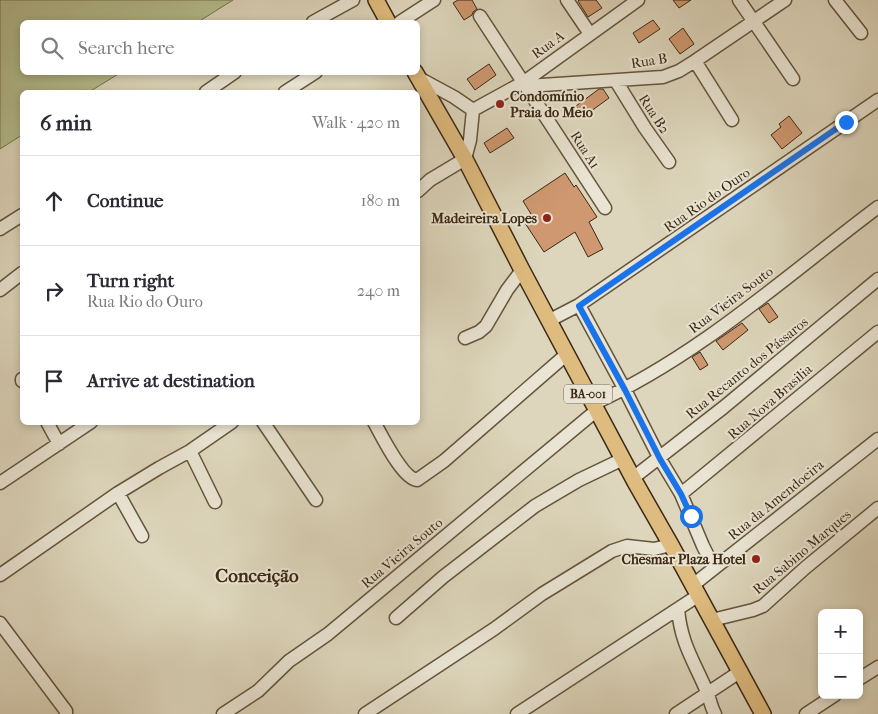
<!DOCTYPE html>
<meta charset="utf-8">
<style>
:root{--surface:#fff;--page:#f2f2f3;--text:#2b2b33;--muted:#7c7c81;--line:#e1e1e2}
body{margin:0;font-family:"IM FELL French Canon",serif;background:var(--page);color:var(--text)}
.controls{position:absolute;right:15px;bottom:15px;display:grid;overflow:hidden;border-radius:8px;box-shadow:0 2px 8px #0003}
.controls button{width:45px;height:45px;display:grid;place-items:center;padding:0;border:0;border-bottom:1px solid var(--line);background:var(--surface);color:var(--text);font:25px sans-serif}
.stop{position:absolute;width:15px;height:15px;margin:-11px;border:4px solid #1a73e8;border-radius:50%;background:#fff}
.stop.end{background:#1a73e8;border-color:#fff;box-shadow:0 1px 5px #0008}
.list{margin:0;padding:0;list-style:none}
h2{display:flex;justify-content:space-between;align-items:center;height:65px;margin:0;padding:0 20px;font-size:21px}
h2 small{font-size:16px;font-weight:400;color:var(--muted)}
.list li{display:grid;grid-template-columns:32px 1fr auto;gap:15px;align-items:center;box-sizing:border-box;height:90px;padding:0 20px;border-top:1px solid var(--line)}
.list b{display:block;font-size:19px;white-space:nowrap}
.list p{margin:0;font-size:16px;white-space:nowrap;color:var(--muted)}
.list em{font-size:16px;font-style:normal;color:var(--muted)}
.icon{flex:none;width:28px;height:28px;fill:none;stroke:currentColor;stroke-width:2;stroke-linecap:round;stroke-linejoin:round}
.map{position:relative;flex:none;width:878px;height:714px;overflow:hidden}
.search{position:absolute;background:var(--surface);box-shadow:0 2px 8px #0003;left:20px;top:20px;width:400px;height:55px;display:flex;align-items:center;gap:12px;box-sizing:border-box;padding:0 18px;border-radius:8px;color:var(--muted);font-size:19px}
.panel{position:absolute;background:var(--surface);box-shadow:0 2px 8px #0003;left:20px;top:90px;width:400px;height:335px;border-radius:8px}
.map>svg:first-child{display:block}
.green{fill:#b4bd8e;stroke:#787250}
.building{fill:#cf9870;stroke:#3c2813}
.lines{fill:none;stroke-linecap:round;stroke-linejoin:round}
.minor-casing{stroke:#64543d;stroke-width:15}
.major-casing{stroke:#3c2813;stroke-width:18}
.minor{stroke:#e9e4d3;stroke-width:12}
.major{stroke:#debb7e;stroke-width:15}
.route{stroke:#1a73e8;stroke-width:6}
.poi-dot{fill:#8f2418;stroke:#e9e4d3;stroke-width:2}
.labels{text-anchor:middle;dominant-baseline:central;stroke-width:4;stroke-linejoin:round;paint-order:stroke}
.shield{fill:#e9e4d3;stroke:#70604d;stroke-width:1}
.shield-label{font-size:12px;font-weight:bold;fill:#3c2813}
.street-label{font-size:14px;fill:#3c2813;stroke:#e9e4d3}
.poi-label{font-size:14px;font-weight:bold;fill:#3c2813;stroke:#e9e4d3;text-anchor:end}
.district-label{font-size:19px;font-weight:bold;fill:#3c2813;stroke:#e9e4d3}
</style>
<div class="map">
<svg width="878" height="714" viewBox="0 0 878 714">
<rect width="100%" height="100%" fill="#ddd6bc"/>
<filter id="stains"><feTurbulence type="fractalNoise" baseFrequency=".004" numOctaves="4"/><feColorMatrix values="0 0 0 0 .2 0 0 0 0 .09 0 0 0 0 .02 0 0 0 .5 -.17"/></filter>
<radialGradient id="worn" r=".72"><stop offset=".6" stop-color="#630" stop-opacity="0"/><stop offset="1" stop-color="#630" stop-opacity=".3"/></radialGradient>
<!-- green -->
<path class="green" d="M 0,0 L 233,0 L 198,22 L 22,22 L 22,72 L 120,73 L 89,92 L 22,92 L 22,135 L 0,149 Z"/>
<!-- building -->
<path class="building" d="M 458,0 L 472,0 L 477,9 L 473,12 L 472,15 L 464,20 L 453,3 Z
M 579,0 L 596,0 L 602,8 L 588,17 L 578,1 Z
M 673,0 L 691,0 L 679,8 Z
M 653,20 L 660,29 L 639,43 L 633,33 Z
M 683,28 L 694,44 L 680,54 L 669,39 Z
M 489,64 L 496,75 L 475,90 L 467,79 Z
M 599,89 L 603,89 L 609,98 L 583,117 L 576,106 Z
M 789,116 L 802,133 L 782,149 L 771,135 L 781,127 L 779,124 Z
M 507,128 L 514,138 L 490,153 L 484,143 Z
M 565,173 L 574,187 L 576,185 L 597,217 L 589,222 L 603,249 L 588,257 L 575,232 L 544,252 L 523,220 L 531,214 L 523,201 Z
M 768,303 L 778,317 L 769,323 L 759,309 Z
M 742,323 L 748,330 L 723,350 L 716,341 Z
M 700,352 L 708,365 L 700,370 L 692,357 Z"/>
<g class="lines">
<!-- minor casing -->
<g class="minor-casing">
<path id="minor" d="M 567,0 L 590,34
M 739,0 L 793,79
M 835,0 L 861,33
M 480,16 L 605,208
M 313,22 L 353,0
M 400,22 L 434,0
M 695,61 L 732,120
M 417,77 L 454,97 L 473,110
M 616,81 L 645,128 L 669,162
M 527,86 L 663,77 L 679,71 L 695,61 L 785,0
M 206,92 L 235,72
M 285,92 L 316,72
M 473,110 L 524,82 L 638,0
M 418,191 L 430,180 L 465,159 L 470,140 L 473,110
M 0,229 L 22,215
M 0,290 L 22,273
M 579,305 L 625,390 L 660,459 L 681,494 L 703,546 L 714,568
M 550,320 L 579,305 L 878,100
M 465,338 L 479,332 L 486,326 L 507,290 L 522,270
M 22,379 L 22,381
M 593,404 C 699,356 786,276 878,207
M 47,422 L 59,444
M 263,422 L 316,500
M 374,422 C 382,436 402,478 417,480 L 444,461 L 567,354
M 190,451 L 215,502
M 633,478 L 724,407 L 878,279
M 0,483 L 91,422
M 118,493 L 142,536
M 681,494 L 878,332
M 0,575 L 118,493 L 159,468 L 190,451 L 232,422
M 693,585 L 878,439
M 678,609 C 681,644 694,661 707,692 C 710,699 711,707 715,714
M 396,618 L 443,577 L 535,506 L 579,480 L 623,459
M 712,620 L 753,610 L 763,606 L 805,568 L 878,508
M 0,623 L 66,711 L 66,714
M 859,679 L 878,667
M 223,714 L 258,691 L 289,661 L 328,634 L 597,410
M 365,714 L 494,629 L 542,594 L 612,551 L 627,546 L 654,549 L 671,545
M 517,714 L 699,595
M 676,714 L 741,671
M 806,714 L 835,695"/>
</g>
<!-- major casing -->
<g class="major-casing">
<path id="major" d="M 376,0 L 388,22
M 415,72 L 465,159 L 522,270 L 635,482 L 671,545 L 763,714"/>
</g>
<!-- minor -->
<use href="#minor" class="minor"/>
<!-- major -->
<use href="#major" class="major"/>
</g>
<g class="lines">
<!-- route -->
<path class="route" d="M 691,516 L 681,494 L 660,459 L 625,390 L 579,306 L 846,122"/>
</g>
<!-- markers -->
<g class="poi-dot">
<circle cx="500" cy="104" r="5"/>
<circle cx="547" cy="218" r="5"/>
<circle cx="756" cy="559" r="5"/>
</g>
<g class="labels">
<!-- shield labels -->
<rect class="shield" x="564" y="384.5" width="48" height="19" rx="4"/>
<g class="shield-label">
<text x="588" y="394">BA-001</text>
</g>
<!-- street labels -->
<g class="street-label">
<text transform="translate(548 45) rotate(-36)">Rua A</text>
<text transform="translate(649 61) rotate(-9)">Rua B</text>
<text transform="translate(654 114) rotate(57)">Rua B2</text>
<text transform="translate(585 150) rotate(57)">Rua A1</text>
<text transform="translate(707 200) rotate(-35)">Rua Rio do Ouro</text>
<text transform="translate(731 300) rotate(-37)">Rua Vieira Souto</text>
<text transform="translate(747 368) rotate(-39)">Rua Recanto dos Pássaros</text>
<text transform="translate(770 402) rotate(-41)">Rua Nova Brasilia</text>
<text transform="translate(776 500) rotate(-39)">Rua da Amendoeira</text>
<text transform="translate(802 552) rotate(-40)">Rua Sabino Marques</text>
<text transform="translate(402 553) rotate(-40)">Rua Vieira Souto</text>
</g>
<!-- poi labels -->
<g class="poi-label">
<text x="510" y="96" text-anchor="start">Condomínio<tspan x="510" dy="16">Praia do Meio</tspan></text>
<text x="537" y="218">Madeireira Lopes</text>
<text x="746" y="559">Chesmar Plaza Hotel</text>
</g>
<!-- district labels -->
<g class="district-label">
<text x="257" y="576">Conceição</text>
</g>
</g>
<rect width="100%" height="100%" filter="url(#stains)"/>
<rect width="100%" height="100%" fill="url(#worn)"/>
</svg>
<div class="controls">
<button>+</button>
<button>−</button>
</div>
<div class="stop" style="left:691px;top:516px"></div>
<div class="stop end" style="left:846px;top:122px"></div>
<div class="search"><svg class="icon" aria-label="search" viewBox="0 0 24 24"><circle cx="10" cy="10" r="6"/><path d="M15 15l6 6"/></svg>Search here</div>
<section class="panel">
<h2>6 min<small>Walk · 420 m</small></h2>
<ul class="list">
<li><svg class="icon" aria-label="ahead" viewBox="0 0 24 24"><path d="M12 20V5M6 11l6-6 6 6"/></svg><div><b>Continue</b></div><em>180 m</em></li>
<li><svg class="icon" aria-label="right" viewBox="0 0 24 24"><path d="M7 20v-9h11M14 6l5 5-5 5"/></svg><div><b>Turn right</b><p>Rua Rio do Ouro</p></div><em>240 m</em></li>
<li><svg class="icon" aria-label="arrive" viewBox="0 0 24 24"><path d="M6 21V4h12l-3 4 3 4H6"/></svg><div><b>Arrive at destination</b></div></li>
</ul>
</section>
</div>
